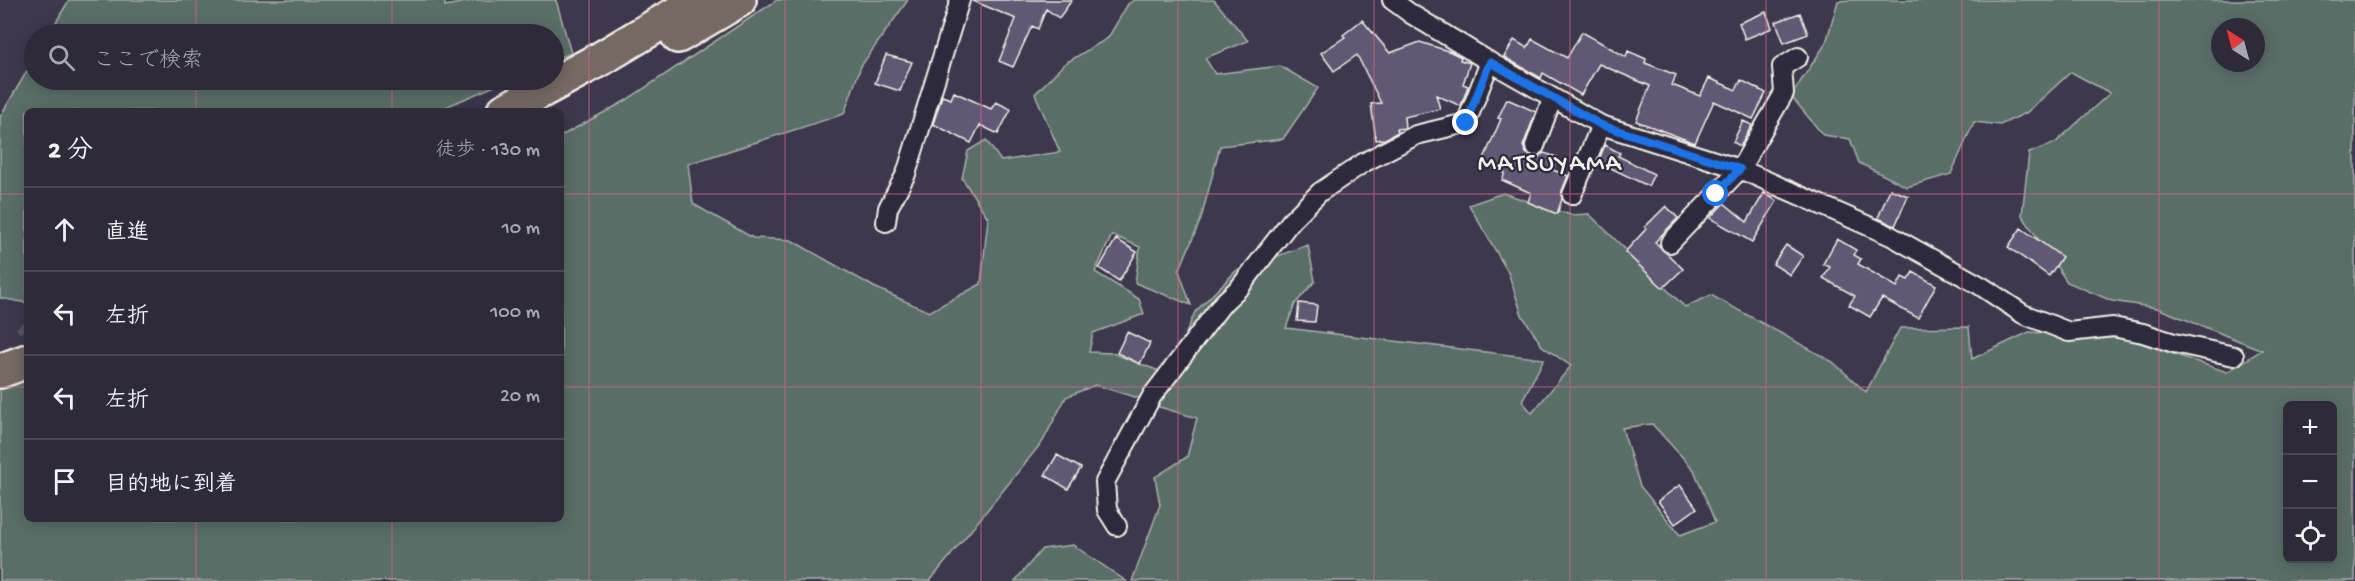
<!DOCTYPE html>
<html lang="ja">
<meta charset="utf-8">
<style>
:root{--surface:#2e2a3a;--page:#3a3645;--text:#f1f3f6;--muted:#a7a7af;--line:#494654}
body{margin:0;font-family:"Gochi Hand","Klee One",sans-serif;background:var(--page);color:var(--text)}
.controls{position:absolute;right:18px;bottom:18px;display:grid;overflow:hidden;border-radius:9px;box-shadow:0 3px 15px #0003}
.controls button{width:54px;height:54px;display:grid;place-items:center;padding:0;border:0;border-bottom:2px solid var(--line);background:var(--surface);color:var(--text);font:30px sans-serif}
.compass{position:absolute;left:2211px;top:18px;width:54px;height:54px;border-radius:50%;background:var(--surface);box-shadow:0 3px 15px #0003;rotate:324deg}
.stop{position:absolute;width:18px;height:18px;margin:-14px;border:4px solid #1a73e8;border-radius:50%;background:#fff}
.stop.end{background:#1a73e8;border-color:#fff;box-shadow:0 2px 6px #0008}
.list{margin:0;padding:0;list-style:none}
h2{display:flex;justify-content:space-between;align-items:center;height:78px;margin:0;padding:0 24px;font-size:26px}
h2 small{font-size:20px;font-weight:400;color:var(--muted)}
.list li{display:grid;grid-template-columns:39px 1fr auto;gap:18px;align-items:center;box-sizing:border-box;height:84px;padding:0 24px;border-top:2px solid var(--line)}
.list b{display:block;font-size:22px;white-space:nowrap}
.list em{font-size:20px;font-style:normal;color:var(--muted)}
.icon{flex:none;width:33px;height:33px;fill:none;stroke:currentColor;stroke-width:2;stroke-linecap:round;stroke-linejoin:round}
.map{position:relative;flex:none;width:2355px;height:581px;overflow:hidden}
.search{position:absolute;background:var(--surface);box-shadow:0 3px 15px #0003;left:24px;top:24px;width:540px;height:66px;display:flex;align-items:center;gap:15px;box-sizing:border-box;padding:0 21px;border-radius:33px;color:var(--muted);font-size:22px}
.panel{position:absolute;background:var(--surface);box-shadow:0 3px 15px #0003;left:24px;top:108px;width:540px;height:414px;border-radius:9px}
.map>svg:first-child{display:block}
.green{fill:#5a6e67;stroke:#a7b0a8;stroke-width:1.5;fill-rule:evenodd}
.building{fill:#605875;stroke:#f4f1e8;stroke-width:1.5}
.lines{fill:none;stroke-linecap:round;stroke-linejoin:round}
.minor-tunnel{stroke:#595465;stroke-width:18;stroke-dasharray:18 9;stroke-linecap:butt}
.minor-casing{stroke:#f4f1e8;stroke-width:22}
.motorway-casing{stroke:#f4f1e8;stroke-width:38}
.minor{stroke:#2f2a3d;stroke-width:18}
.motorway{stroke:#766964;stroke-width:33}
.route{stroke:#1a73e8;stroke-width:8}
.grid{fill:none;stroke:#d4648c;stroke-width:1.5;stroke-opacity:0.55}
.labels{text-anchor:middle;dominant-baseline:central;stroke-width:4.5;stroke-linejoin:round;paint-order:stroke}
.quarter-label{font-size:26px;letter-spacing:1.5px;fill:#f4f1e8;stroke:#2f2a3d}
</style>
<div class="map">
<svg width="2355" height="581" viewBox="0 0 2355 581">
<rect width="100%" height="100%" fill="#3e384e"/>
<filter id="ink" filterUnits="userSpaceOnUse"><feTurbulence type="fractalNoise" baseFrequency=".0167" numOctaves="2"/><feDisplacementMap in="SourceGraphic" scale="12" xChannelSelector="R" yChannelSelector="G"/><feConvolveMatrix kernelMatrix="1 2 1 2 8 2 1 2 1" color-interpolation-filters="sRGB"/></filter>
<g filter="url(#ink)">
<!-- green -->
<path class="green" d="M 69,0 L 445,0 L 445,6 L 476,0 L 556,0 L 571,53 L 554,60 L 554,34 L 49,34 Z
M 777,0 L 908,0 L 861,66 L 844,114 L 688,164 L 693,204 L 753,238 L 791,240 L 874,287 L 929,312 L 981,284 L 988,218 L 962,178 L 968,151 L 986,140 L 1001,161 L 1060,152 L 1035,94 L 1064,64 L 1108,38 L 1128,4 L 1134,0 L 1214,0 L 1248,41 L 1205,58 L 1215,74 L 1280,66 L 1318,88 L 1283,139 L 1220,146 L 1201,219 L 1179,271 L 1191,305 L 1135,283 L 1140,247 L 1112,235 L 1095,272 L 1139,299 L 1144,314 L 1093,333 L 1089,352 L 1112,353 L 1159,371 L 1142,399 L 1095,385 L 1066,397 L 1043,441 L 930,581 L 0,581 L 0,386 L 27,375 L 27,519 L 561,519 L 561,136 L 625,101 Z
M 1851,0 L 2355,0 L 2355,581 L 1132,581 L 1160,505 L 1155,477 L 1187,457 L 1197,418 L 1156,406 L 1195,312 L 1236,271 L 1308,245 L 1315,281 L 1295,304 L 1286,328 L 1544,359 L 1522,401 L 1532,413 L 1571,366 L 1542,346 L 1522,315 L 1508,272 L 1469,205 L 1503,193 L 1571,215 L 1589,214 L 1685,307 L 1711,295 L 1833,362 L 1866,392 L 1900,328 L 1969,327 L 1972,359 L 2029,332 L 2129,339 L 2227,372 L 2262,350 L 2157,308 L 2112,301 L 2067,282 L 2022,215 L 2029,153 L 2055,143 L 2110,93 L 2071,72 L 2026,113 L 2000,125 L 1974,122 L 1951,174 L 1907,187 L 1859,163 L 1850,139 L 1823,135 L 1791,96 L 1826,43 L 1838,1 ZM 2220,27 L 2256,27 L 2256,63 L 2220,63 ZM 2288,406 L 2332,406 L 2332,558 L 2288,558 ZM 1652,424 L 1694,470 L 1715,522 L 1680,535 L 1640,486 L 1622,428 Z
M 34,59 L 34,80 L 509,80 L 436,111 L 27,111 L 27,303 L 0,298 L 0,117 Z
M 1073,545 L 1126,581 L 1015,581 L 1042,549 Z"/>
<!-- building -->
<path class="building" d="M 971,0 L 1072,0 L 1059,18 L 1046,9 L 1038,29 L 1032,26 L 1013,67 L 999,61 L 1016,19 Z
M 1766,12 L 1772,28 L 1745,39 L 1739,23 Z
M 1800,13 L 1808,34 L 1784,43 L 1776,22 Z
M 1362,20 L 1390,53 L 1420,42 L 1451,52 L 1461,57 L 1460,60 L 1470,63 L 1463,84 L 1468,86 L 1461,106 L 1436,95 L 1440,109 L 1404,117 L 1405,128 L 1397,129 L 1398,132 L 1385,139 L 1376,140 L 1371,104 L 1381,103 L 1357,55 L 1334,71 L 1321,53 L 1345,37 L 1343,35 Z
M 1582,32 L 1626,57 L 1628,51 L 1646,59 L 1645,63 L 1676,75 L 1672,85 L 1700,96 L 1709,78 L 1736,90 L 1741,80 L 1766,93 L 1753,119 L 1714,101 L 1695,143 L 1636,121 L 1650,86 L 1599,64 L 1581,95 L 1543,73 L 1541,78 L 1504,57 L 1514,40 L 1527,48 L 1532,39 L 1567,58 Z
M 886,55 L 912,62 L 900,91 L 875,83 Z
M 954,92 L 991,109 L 996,102 L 1011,109 L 998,134 L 980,125 L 971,143 L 933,124 L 942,96 L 951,99 Z
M 1507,99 L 1536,112 L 1523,146 L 1526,153 L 1532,157 L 1538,157 L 1544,153 L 1557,157 L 1553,170 L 1568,176 L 1562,191 L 1562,199 L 1557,214 L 1528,202 L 1531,193 L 1502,180 L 1505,173 L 1482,163 L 1501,119 L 1498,118 Z
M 1743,121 L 1752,125 L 1740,146 L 1733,142 Z
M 1605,145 L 1620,153 L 1618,156 L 1654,174 L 1648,186 L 1598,162 Z
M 1890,189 L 1908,196 L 1895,226 L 1878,218 Z
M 1764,193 L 1777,201 L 1752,242 L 1710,218 L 1724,203 L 1747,222 Z
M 1666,206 L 1678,218 L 1655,242 L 1683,269 L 1663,288 L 1625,252 L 1646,229 L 1645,227 Z
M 2021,228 L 2062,257 L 2049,276 L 2008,247 Z
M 1116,239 L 1137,252 L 1119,281 L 1099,268 Z
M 1837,239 L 1856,250 L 1854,255 L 1861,259 L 1858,264 L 1897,287 L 1902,277 L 1908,280 L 1913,272 L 1936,285 L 1918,318 L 1882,298 L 1870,317 L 1849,305 L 1855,296 L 1823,278 L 1830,267 L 1823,264 Z
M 1786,245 L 1803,256 L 1790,275 L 1773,264 Z
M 1299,303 L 1317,305 L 1315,322 L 1297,321 Z
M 1127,332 L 1150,343 L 1140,364 L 1117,353 Z
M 1057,455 L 1081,468 L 1068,489 L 1045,475 Z
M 1680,485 L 1697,508 L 1675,524 L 1658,501 Z"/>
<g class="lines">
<!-- minor-tunnel -->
<path class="minor-tunnel" d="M 23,323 L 27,328"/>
<!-- minor casing -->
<g class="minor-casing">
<path id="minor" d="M 1392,0 L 1411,14 L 1490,62 L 1601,125 L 1740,169 L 1891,236 L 1981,286 L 2023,314 L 2069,332 L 2113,327 L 2143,333 L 2174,343 L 2234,356
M 1535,146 L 1552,99
M 1572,195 L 1601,125
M 886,222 L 888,208 L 906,174 L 960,0
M 1670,243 L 1740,169 L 1784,93 L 1782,67 L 1798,57
M 1117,526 L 1107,510 L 1105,482 L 1152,396 L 1223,303 L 1240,287 L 1291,221 L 1320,192 L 1363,163 L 1416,135 L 1466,123 L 1490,62"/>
</g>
<!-- motorway casing -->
<g class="motorway-casing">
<path id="motorway" d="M 678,36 L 739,0
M 504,111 L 602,58 L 699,0
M 0,371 L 27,361"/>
</g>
<!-- minor -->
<use href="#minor" class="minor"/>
<!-- motorway -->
<use href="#motorway" class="motorway"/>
</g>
</g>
<g class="lines" filter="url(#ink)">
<!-- route -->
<path class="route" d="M 1466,123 L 1490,62 L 1601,125 L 1740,169 L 1716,194"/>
</g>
<!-- grid -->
<path class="grid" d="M 196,0 L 196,34M 392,0 L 392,34M 589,0 L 589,581M 785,0 L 785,581M 981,0 L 981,581M 1178,0 L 1178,581M 1374,0 L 1374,581M 1570,0 L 1570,581M 1766,0 L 1766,581M 1962,0 L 1962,581M 2159,0 L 2159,581M 196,80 L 196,111M 392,80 L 392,111M 0,194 L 27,194M 561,194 L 2355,194M 0,387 L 27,387M 561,387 L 2355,387M 196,519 L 196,581M 392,519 L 392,581"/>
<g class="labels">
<!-- quarter labels -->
<g class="quarter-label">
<text x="1550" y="165">MATSUYAMA</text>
</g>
</g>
</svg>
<div class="controls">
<button>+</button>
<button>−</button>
<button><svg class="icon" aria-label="locate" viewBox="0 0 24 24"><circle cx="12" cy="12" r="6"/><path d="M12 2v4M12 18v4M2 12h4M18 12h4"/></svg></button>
</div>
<svg class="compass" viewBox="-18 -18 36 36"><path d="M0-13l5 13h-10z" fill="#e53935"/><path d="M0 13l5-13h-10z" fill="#a7a7af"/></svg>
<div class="stop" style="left:1716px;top:194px"></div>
<div class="stop end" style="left:1466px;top:123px"></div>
<div class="search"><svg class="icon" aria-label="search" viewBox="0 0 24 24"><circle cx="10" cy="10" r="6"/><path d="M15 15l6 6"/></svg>ここで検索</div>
<section class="panel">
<h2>2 分<small>徒歩 · 130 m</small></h2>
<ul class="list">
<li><svg class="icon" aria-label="ahead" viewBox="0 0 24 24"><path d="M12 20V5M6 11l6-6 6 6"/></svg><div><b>直進</b></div><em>10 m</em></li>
<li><svg class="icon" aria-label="left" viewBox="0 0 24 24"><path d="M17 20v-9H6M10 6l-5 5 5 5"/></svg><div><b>左折</b></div><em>100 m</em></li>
<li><svg class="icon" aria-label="left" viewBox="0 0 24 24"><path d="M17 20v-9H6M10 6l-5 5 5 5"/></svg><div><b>左折</b></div><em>20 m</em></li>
<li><svg class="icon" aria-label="arrive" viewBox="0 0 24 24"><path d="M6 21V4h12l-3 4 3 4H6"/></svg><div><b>目的地に到着</b></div></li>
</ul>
</section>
</div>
